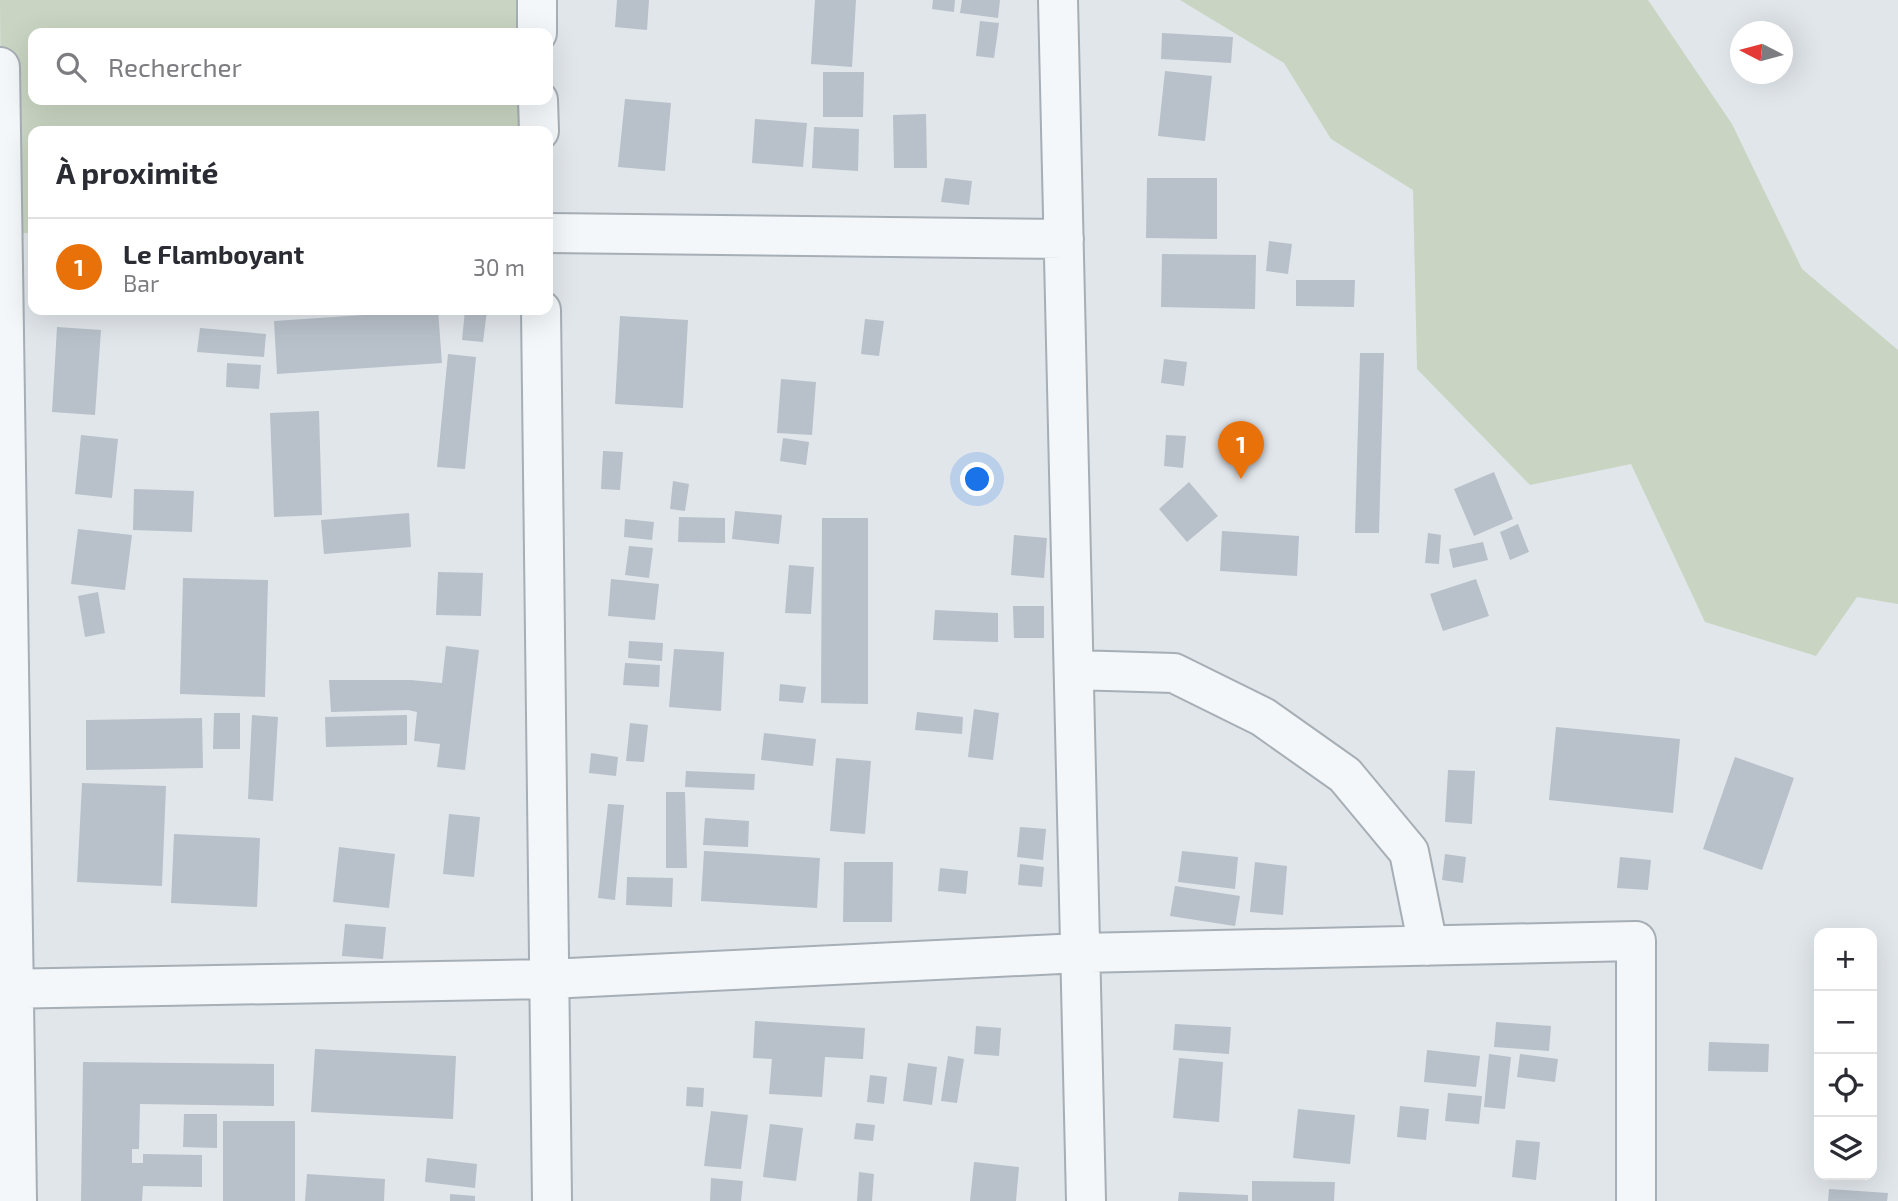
<!DOCTYPE html>
<html lang="fr">
<meta charset="utf-8">
<style>
:root{--surface:#fff;--page:#f2f2f3;--text:#2b2b33;--muted:#7c7c81;--line:#e1e1e2;--accent:#d83f6b}
body{margin:0;font-family:"Exo 2",sans-serif;background:var(--page);color:var(--text)}
.controls{position:absolute;right:21px;bottom:21px;display:grid;overflow:hidden;border-radius:14px;box-shadow:0 7px 28px #0002}
.controls button{width:63px;height:63px;display:grid;place-items:center;padding:0;border:0;border-bottom:2px solid var(--line);background:var(--surface);color:var(--text);font:35px sans-serif}
.compass{position:absolute;left:1730px;top:21px;width:63px;height:63px;border-radius:50%;background:var(--surface);box-shadow:0 7px 28px #0002;rotate:276deg}
.you{position:absolute;left:978px;top:480px;width:24px;height:24px;margin:-18px;border:5px solid #fff;border-radius:50%;background:#1a73e8;box-shadow:0 0 0 10px #1a73e833}
.badge{display:grid;place-items:center;width:46px;height:46px;border-radius:50%;background:var(--accent);color:#fff;font-size:23px;font-weight:700}
.pin{position:absolute;translate:-50% -58px;filter:drop-shadow(0 2px 4px #0008)}
.pin::after{content:'';position:absolute;top:37px;width:24px;height:21px;background:inherit;clip-path:polygon(0 0,100% 0,50% 100%)}
.list{margin:0;padding:0;list-style:none}
h2{display:flex;justify-content:space-between;align-items:center;height:91px;margin:0;padding:0 28px;font-size:30px}
h2 small{font-size:23px;font-weight:400;color:var(--muted)}
.list li{display:grid;grid-template-columns:46px 1fr auto;gap:21px;align-items:center;box-sizing:border-box;height:98px;padding:0 28px;border-top:2px solid var(--line)}
.list b{display:block;font-size:26px;white-space:nowrap}
.list p{margin:0;font-size:23px;white-space:nowrap;color:var(--muted)}
.list em{font-size:23px;font-style:normal;color:var(--muted)}
.icon{flex:none;width:38px;height:38px;fill:none;stroke:currentColor;stroke-width:2;stroke-linecap:round;stroke-linejoin:round}
.map{position:relative;flex:none;width:1898px;height:1201px;overflow:hidden}
.search{position:absolute;background:var(--surface);box-shadow:0 7px 28px #0002;left:28px;top:28px;width:525px;height:77px;display:flex;align-items:center;gap:18px;box-sizing:border-box;padding:0 24px;border-radius:14px;color:var(--muted);font-size:26px}
.panel{position:absolute;background:var(--surface);box-shadow:0 7px 28px #0002;left:28px;top:126px;width:525px;height:189px;border-radius:14px}
.map>svg:first-child{display:block}
.green{fill:#c9d5c2}
.building{fill:#b8c0c9}
.lines{fill:none;stroke-linecap:round;stroke-linejoin:round}
.minor-casing{stroke:#a6aeb6;stroke-width:42}
.minor{stroke:#f4f7f9;stroke-width:38}
</style>
<div class="map">
<svg width="1898" height="1201" viewBox="0 0 1898 1201">
<rect width="100%" height="100%" fill="#e1e6eb"/>
<!-- green -->
<path class="green" d="M 0,0 L 537,0 L 537,33 L 33,33 L 33,100 L 538,100 L 539,131 L 33,131 L 33,233 L 2,233 Z
M 1180,0 L 1648,0 L 1732,124 L 1802,269 L 1898,350 L 1898,604 L 1857,597 L 1816,656 L 1705,622 L 1631,464 L 1530,485 L 1417,369 L 1413,190 L 1331,139 L 1284,63 Z"/>
<!-- building -->
<path class="building" d="M 617,0 L 649,0 L 647,30 L 615,27 Z
M 815,0 L 856,0 L 852,67 L 811,64 Z
M 933,0 L 955,0 L 954,12 L 932,9 Z
M 962,0 L 1000,0 L 998,18 L 960,13 Z
M 980,21 L 999,23 L 994,58 L 976,56 Z
M 1162,33 L 1233,37 L 1231,63 L 1161,59 Z
M 1165,71 L 1212,76 L 1205,141 L 1158,136 Z
M 823,72 L 864,72 L 863,117 L 823,117 Z
M 625,99 L 671,103 L 665,171 L 618,167 Z
M 926,114 L 927,168 L 894,168 L 893,115 Z
M 755,119 L 807,123 L 803,167 L 752,163 Z
M 814,127 L 859,129 L 858,171 L 812,168 Z
M 945,178 L 972,181 L 969,205 L 941,202 Z
M 1147,178 L 1217,178 L 1217,239 L 1146,238 Z
M 1269,241 L 1292,244 L 1288,274 L 1266,271 Z
M 1162,254 L 1256,255 L 1255,309 L 1161,307 Z
M 1296,280 L 1355,280 L 1354,307 L 1296,306 Z
M 438,310 L 442,363 L 277,374 L 274,321 Z
M 465,310 L 487,310 L 483,342 L 462,340 Z
M 620,316 L 688,320 L 683,408 L 615,404 Z
M 865,319 L 884,321 L 879,356 L 861,354 Z
M 57,327 L 101,330 L 95,415 L 52,412 Z
M 200,328 L 266,334 L 264,357 L 197,352 Z
M 1360,353 L 1384,353 L 1379,533 L 1355,533 Z
M 448,354 L 476,357 L 465,469 L 437,467 Z
M 1164,359 L 1187,362 L 1184,386 L 1161,383 Z
M 227,363 L 261,365 L 259,389 L 226,387 Z
M 781,379 L 816,382 L 812,435 L 777,433 Z
M 319,411 L 322,515 L 274,517 L 270,413 Z
M 81,435 L 118,439 L 112,498 L 75,494 Z
M 1166,435 L 1186,436 L 1183,468 L 1164,466 Z
M 783,438 L 809,442 L 806,465 L 780,461 Z
M 603,451 L 623,452 L 620,490 L 601,489 Z
M 1494,472 L 1513,519 L 1474,536 L 1454,489 Z
M 673,481 L 689,484 L 685,511 L 670,509 Z
M 1189,482 L 1218,516 L 1187,542 L 1159,509 Z
M 134,489 L 194,491 L 192,532 L 133,530 Z
M 735,511 L 782,515 L 779,544 L 732,539 Z
M 409,513 L 411,547 L 324,554 L 321,520 Z
M 679,517 L 725,518 L 725,543 L 678,542 Z
M 822,518 L 868,518 L 868,704 L 821,703 Z
M 625,519 L 654,522 L 652,540 L 624,537 Z
M 1518,524 L 1529,552 L 1510,560 L 1500,532 Z
M 78,529 L 132,535 L 125,590 L 71,584 Z
M 1222,531 L 1299,536 L 1297,576 L 1220,571 Z
M 1428,533 L 1441,535 L 1439,564 L 1425,563 Z
M 1014,535 L 1047,538 L 1044,578 L 1011,575 Z
M 1483,542 L 1488,560 L 1453,568 L 1449,549 Z
M 629,546 L 653,548 L 649,578 L 625,575 Z
M 789,565 L 814,567 L 811,614 L 785,613 Z
M 438,572 L 483,573 L 481,616 L 436,615 Z
M 183,578 L 268,580 L 265,697 L 180,694 Z
M 611,579 L 659,584 L 655,620 L 608,616 Z
M 1476,579 L 1489,616 L 1443,631 L 1430,594 Z
M 98,592 L 105,633 L 85,637 L 78,596 Z
M 1013,606 L 1044,606 L 1044,638 L 1014,638 Z
M 935,610 L 998,613 L 998,642 L 933,640 Z
M 629,641 L 663,643 L 662,661 L 628,658 Z
M 446,646 L 479,650 L 465,770 L 437,767 L 440,744 L 414,741 L 417,712 L 408,710 L 331,712 L 329,680 L 411,680 L 442,683 Z
M 674,649 L 724,652 L 721,711 L 669,707 Z
M 625,663 L 660,665 L 659,687 L 623,685 Z
M 780,684 L 806,687 L 803,703 L 779,701 Z
M 974,709 L 999,713 L 993,760 L 968,757 Z
M 917,712 L 963,717 L 962,734 L 915,730 Z
M 214,713 L 240,713 L 240,749 L 213,749 Z
M 252,715 L 278,717 L 273,801 L 248,799 Z
M 407,715 L 407,745 L 326,747 L 325,717 Z
M 202,718 L 203,768 L 86,770 L 86,720 Z
M 630,723 L 648,725 L 644,762 L 626,761 Z
M 1556,727 L 1680,739 L 1673,813 L 1549,800 Z
M 764,733 L 816,739 L 813,766 L 761,760 Z
M 591,753 L 618,757 L 616,776 L 589,773 Z
M 1735,757 L 1794,778 L 1762,870 L 1703,849 Z
M 836,758 L 871,761 L 865,834 L 830,831 Z
M 1448,770 L 1475,771 L 1472,824 L 1445,822 Z
M 686,771 L 755,774 L 754,790 L 685,787 Z
M 82,783 L 166,786 L 162,886 L 77,882 Z
M 666,792 L 685,792 L 687,868 L 666,868 Z
M 608,804 L 624,805 L 615,900 L 598,898 Z
M 449,814 L 480,817 L 474,877 L 443,874 Z
M 705,818 L 749,821 L 748,847 L 703,845 Z
M 1020,827 L 1046,829 L 1043,860 L 1017,857 Z
M 174,834 L 260,838 L 257,907 L 171,903 Z
M 339,847 L 395,854 L 389,908 L 333,902 Z
M 704,851 L 820,858 L 817,908 L 701,901 Z
M 1182,851 L 1238,857 L 1235,889 L 1178,882 Z
M 1445,854 L 1466,857 L 1463,883 L 1442,880 Z
M 1620,857 L 1651,860 L 1648,890 L 1617,888 Z
M 844,862 L 893,862 L 892,922 L 843,922 Z
M 1255,862 L 1287,866 L 1283,915 L 1250,912 Z
M 1020,864 L 1044,867 L 1042,887 L 1018,885 Z
M 940,868 L 968,871 L 966,894 L 938,891 Z
M 627,877 L 673,878 L 672,907 L 626,905 Z
M 1175,886 L 1240,896 L 1235,926 L 1170,916 Z
M 345,924 L 386,927 L 383,959 L 342,956 Z
M 755,1021 L 865,1028 L 863,1059 L 825,1057 L 822,1097 L 769,1094 L 772,1059 L 753,1058 Z
M 1496,1022 L 1551,1026 L 1549,1051 L 1494,1047 Z
M 1175,1024 L 1231,1027 L 1229,1054 L 1173,1050 Z
M 976,1026 L 1001,1028 L 999,1056 L 974,1054 Z
M 1709,1042 L 1769,1044 L 1768,1072 L 1708,1071 Z
M 315,1049 L 456,1056 L 453,1119 L 311,1112 Z
M 1427,1050 L 1480,1056 L 1476,1087 L 1424,1082 Z
M 1489,1054 L 1511,1057 L 1505,1109 L 1484,1107 Z
M 1520,1054 L 1558,1059 L 1555,1082 L 1517,1077 Z
M 948,1056 L 964,1059 L 957,1103 L 941,1101 Z
M 1179,1058 L 1223,1062 L 1219,1122 L 1173,1118 Z
M 83,1062 L 274,1064 L 274,1106 L 140,1104 L 139,1149 L 132,1149 L 132,1163 L 143,1163 L 143,1154 L 202,1155 L 202,1187 L 143,1186 L 142,1201 L 81,1201 Z
M 908,1063 L 937,1067 L 932,1105 L 903,1101 Z
M 870,1075 L 887,1077 L 884,1104 L 867,1102 Z
M 687,1087 L 704,1088 L 703,1107 L 686,1106 Z
M 1448,1093 L 1482,1096 L 1479,1124 L 1445,1121 Z
M 1400,1106 L 1429,1109 L 1426,1140 L 1397,1137 Z
M 1298,1109 L 1355,1115 L 1350,1164 L 1293,1158 Z
M 711,1111 L 748,1115 L 741,1169 L 704,1166 Z
M 184,1114 L 217,1114 L 217,1148 L 183,1147 Z
M 223,1121 L 295,1121 L 295,1201 L 223,1201 Z
M 856,1123 L 875,1125 L 873,1141 L 854,1139 Z
M 770,1124 L 803,1128 L 796,1181 L 763,1177 Z
M 1516,1140 L 1540,1142 L 1536,1180 L 1512,1177 Z
M 427,1158 L 477,1164 L 475,1188 L 425,1182 Z
M 974,1162 L 1019,1167 L 1016,1201 L 970,1201 Z
M 859,1172 L 874,1174 L 872,1201 L 857,1201 Z
M 307,1174 L 385,1179 L 384,1201 L 305,1201 Z
M 711,1178 L 743,1181 L 741,1201 L 710,1201 Z
M 1252,1181 L 1335,1182 L 1334,1201 L 1252,1201 Z
M 1829,1189 L 1888,1193 L 1887,1201 L 1828,1201 Z
M 1179,1192 L 1248,1195 L 1248,1201 L 1178,1201 Z
M 450,1194 L 475,1196 L 475,1201 L 450,1201 Z"/>
<g class="lines">
<!-- minor casing -->
<g class="minor-casing">
<path id="minor" d="M 537,0 L 537,33
M 1058,0 L 1086,1201
M 0,67 L 17,1201
M 538,100 L 539,131
M 548,233 L 1064,239
M 541,310 L 552,1201
M 1074,670 L 1174,673 L 1263,717 L 1345,775 L 1409,852 L 1428,946
M 0,989 L 549,979 L 1080,953 L 1636,941 L 1636,1201"/>
</g>
<!-- minor -->
<use href="#minor" class="minor"/>
</g>
</svg>
<div class="controls">
<button>+</button>
<button>−</button>
<button><svg class="icon" aria-label="locate" viewBox="0 0 24 24"><circle cx="12" cy="12" r="6"/><path d="M12 2v4M12 18v4M2 12h4M18 12h4"/></svg></button>
<button><svg class="icon" aria-label="layers" viewBox="0 0 24 24"><path d="M12 4l9 5-9 5-9-5zM3 14l9 5 9-5"/></svg></button>
</div>
<svg class="compass" viewBox="-18 -18 36 36"><path d="M0-13l5 13h-10z" fill="#e53935"/><path d="M0 13l5-13h-10z" fill="#7c7c81"/></svg>
<div class="you"></div>
<div class="pin badge" style="left:1241px;top:479px;background:#e8710a">1</div>
<div class="search"><svg class="icon" aria-label="search" viewBox="0 0 24 24"><circle cx="10" cy="10" r="6"/><path d="M15 15l6 6"/></svg>Rechercher</div>
<section class="panel">
<h2>À proximité<small></small></h2>
<ul class="list">
<li><span class="badge" style="background:#e8710a">1</span><div><b>Le Flamboyant</b><p>Bar</p></div><em>30 m</em></li>
</ul>
</section>
</div>
